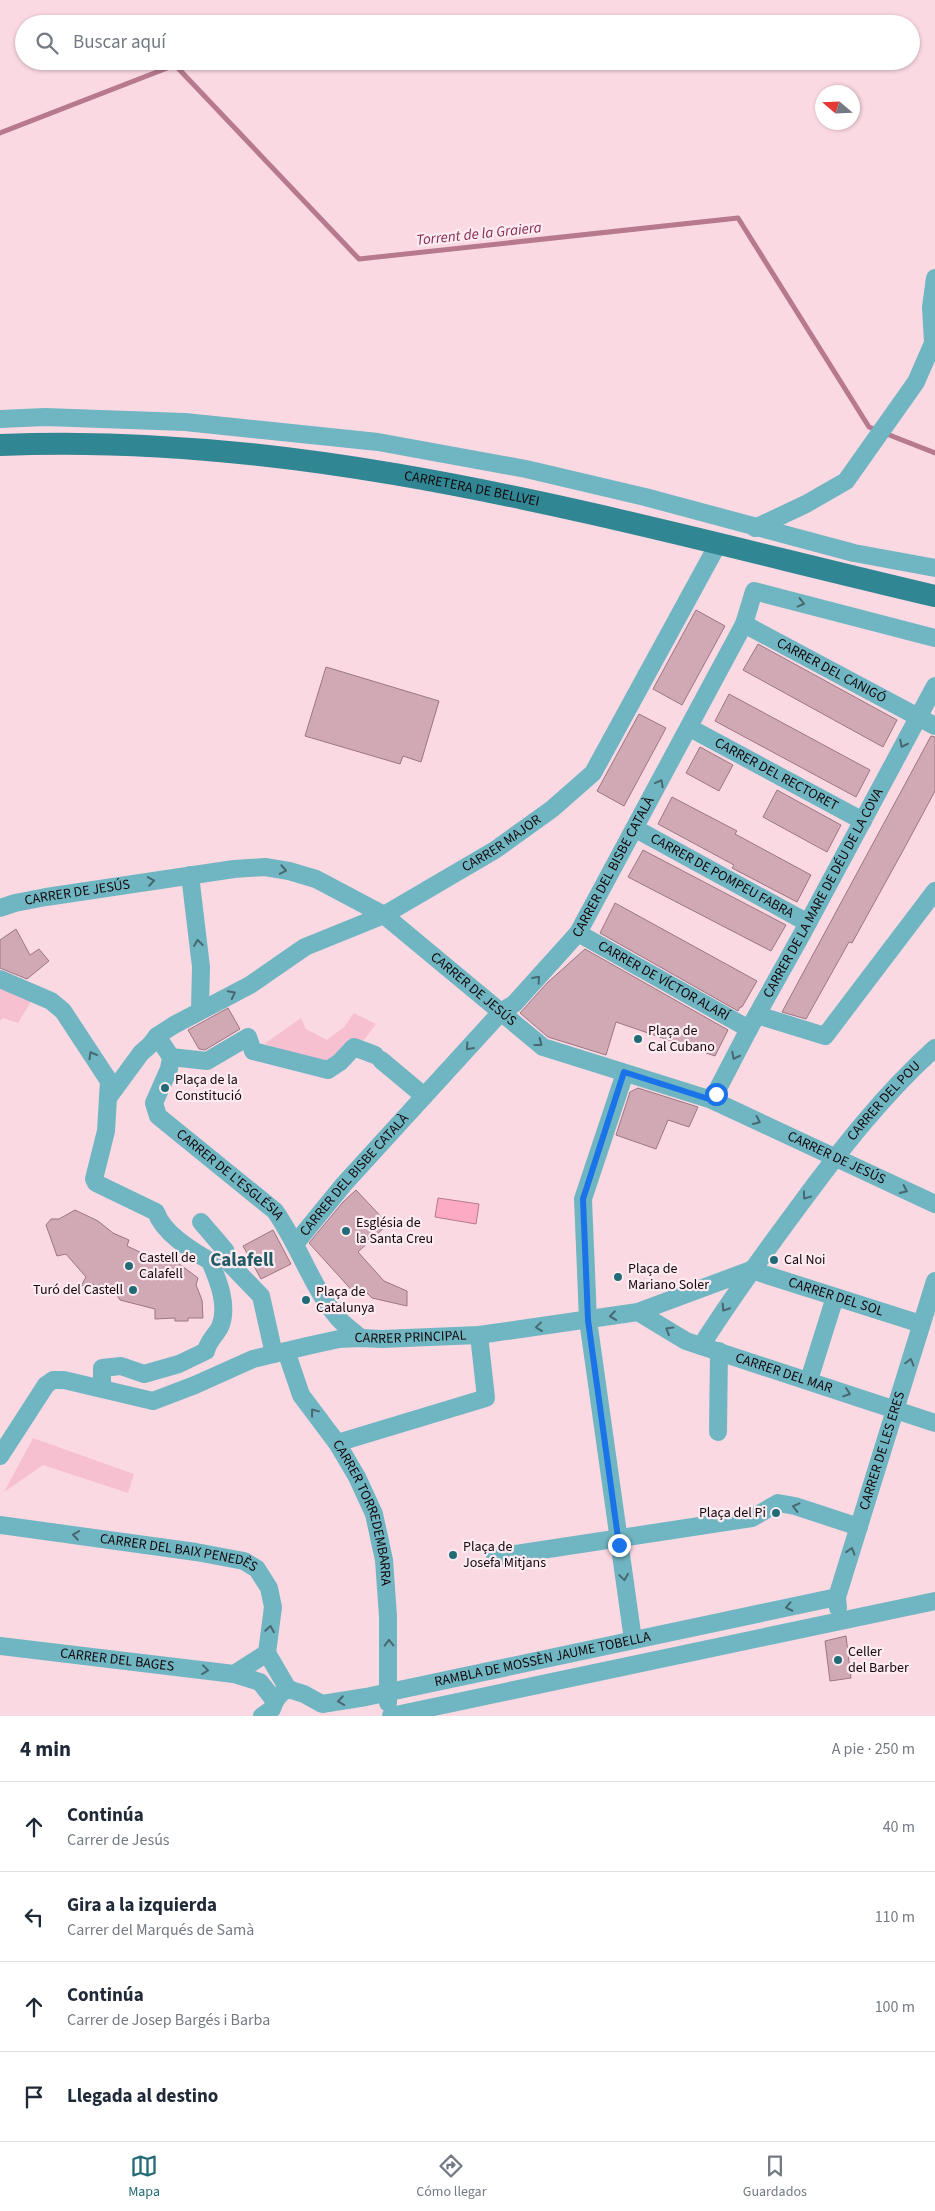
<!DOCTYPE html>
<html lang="es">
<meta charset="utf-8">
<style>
:root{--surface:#fff;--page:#f2f2f3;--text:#1f2937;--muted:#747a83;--line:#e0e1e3;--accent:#226b76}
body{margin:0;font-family:"Source Sans 3",sans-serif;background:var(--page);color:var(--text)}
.compass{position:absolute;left:815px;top:85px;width:45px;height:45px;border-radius:50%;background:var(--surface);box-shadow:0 1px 4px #0004;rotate:289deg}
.stop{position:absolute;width:15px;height:15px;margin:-11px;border:4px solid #1a73e8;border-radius:50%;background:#fff}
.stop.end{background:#1a73e8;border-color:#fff;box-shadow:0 1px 5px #0008}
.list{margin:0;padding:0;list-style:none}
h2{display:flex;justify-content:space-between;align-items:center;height:65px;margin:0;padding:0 20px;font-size:21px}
h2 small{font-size:16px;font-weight:400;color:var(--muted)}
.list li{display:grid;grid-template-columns:32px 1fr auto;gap:15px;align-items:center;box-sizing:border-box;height:90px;padding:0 20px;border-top:1px solid var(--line)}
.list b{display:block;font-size:19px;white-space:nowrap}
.list p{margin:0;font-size:16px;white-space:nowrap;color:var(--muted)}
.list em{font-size:16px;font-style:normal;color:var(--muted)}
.icon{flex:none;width:28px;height:28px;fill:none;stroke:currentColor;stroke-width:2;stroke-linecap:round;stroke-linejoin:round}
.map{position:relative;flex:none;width:935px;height:1716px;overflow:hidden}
.search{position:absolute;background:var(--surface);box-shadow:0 1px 4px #0004;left:15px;right:15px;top:15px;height:55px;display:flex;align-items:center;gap:12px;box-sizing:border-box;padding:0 18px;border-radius:28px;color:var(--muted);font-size:19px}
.sheet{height:425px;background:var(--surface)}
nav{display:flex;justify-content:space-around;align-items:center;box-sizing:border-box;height:70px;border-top:1px solid var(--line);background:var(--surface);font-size:14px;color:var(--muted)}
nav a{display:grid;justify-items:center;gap:2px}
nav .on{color:var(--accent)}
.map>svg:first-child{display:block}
.green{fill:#f7c0d1}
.water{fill:#fdaac5;stroke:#b7798e}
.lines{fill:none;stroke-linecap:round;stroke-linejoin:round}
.stream{stroke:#b7798e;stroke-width:5}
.building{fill:#d1a9b5;stroke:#9c7682}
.minor{stroke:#70b6c2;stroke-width:18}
.major{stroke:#308693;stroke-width:22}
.oneway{stroke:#476870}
.route{stroke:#1a73e8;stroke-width:6}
.poi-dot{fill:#226b76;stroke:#fcebf0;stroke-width:2}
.labels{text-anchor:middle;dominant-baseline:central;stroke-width:4.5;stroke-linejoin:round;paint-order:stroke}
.street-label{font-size:14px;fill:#14080c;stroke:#fcebf0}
.poi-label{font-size:14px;fill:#14080c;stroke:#fcebf0;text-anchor:start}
.water-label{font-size:15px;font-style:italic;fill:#872a51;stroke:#fcebf0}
.district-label{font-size:19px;font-weight:bold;fill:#205962;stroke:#fcebf0}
</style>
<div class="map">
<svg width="935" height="1716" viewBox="0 0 935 1716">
<rect width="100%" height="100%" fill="#fbd9e3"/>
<!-- green -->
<path class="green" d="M 0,987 L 32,1000 L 18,1023 L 3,1018 L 0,1021 Z
M 354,1013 L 376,1024 L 364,1040 L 349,1039 L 339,1055 L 323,1061 L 264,1044 L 301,1018 L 306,1029 L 327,1040 L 344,1027 Z
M 33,1438 L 134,1474 L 128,1493 L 43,1465 L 4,1492 Z"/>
<!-- water -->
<path class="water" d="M 438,1198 L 479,1204 L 476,1224 L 435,1217 Z"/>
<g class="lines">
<!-- stream -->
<path class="stream" d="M 0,133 L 175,65 L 359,259 L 738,218 L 869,427 L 935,453"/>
</g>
<!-- building -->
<path class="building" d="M 696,610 L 725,626 L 682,705 L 653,689 Z
M 758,644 L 897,720 L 883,747 L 743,670 Z
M 326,667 L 439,701 L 421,762 L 403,756 L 400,764 L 305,736 Z
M 729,694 L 870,770 L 856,797 L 715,721 Z
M 639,714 L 666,728 L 624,806 L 597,791 Z
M 931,736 L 935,737 L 935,791 L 905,847 L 852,943 L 849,942 L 806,1019 L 782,1012 Z
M 700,747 L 733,765 L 719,791 L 686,773 Z
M 777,790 L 841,825 L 827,852 L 763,817 Z
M 672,797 L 737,831 L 735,834 L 811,875 L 797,902 L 732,868 L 734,865 L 658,824 Z
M 643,850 L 786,925 L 771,951 L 628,877 Z
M 615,903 L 757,981 L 742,1007 L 740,1007 L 738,1011 L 600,933 Z
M 16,929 L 30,955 L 39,949 L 49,961 L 27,979 L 0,968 L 0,940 Z
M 585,949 L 728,1030 L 715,1056 L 616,1022 L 606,1055 L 548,1037 L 520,1013 L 547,983 Z
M 228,1008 L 240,1029 L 205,1050 L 199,1049 L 188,1030 Z
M 638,1088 L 698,1107 L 689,1127 L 668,1120 L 656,1149 L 616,1135 L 630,1092 Z
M 356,1190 L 388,1224 L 358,1252 L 384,1281 L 407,1291 L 407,1306 L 372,1298 L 363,1289 L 357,1296 L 309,1243 L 343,1202 Z
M 75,1210 L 98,1221 L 113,1233 L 129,1240 L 127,1246 L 163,1263 L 170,1257 L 198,1278 L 196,1285 L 202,1300 L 203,1318 L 188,1318 L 188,1321 L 175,1321 L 175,1318 L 155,1319 L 155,1309 L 120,1300 L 116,1294 L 92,1284 L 81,1286 L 86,1277 L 66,1254 L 57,1256 L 46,1225 L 51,1219 L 59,1219 Z
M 273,1230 L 291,1264 L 261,1279 L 243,1246 Z
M 846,1636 L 851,1678 L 830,1681 L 825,1641 Z"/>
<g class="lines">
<!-- minor -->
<g class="minor">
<path d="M 0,419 L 45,417 L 185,422 L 378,442 L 526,469 L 645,497 L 854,553 L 935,568"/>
<path d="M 755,528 L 806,504 L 846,481 L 916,382 L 933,343 L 931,307 L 935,278"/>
<path id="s1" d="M 744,624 L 935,726"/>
<path id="s2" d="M 690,728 L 863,821"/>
<path id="s3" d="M 636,829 L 808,923"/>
<path d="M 190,875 L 201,967 L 200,1009"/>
<path id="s4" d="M 0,908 L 15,903 L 46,897 L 234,869 L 265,867 L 289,871 L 316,879 L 384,915 L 543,1047 L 712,1100 L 935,1204"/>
<path id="s5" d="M 578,933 L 749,1029"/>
<path d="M 0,979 L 51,1001 L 63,1011 L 109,1081 L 106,1131 L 94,1179 L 96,1183 L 156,1212 C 163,1233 191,1250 210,1261"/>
<path d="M 757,1015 L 825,1036 L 935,891"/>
<path id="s6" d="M 157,1036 L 171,1057 L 169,1069 L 154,1103 L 158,1116 L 275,1211 C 299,1245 311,1286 338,1318 C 344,1325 353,1331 361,1338"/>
<path d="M 171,1057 L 207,1061 L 248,1037 L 253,1051 L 328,1070 L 340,1062 L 354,1047 L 375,1055"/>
<path d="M 381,1060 L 424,1096"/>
<path d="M 625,1073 L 583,1199 L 588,1320 L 633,1640"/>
<path id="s7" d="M 108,1098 L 141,1053 L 150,1045 L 157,1036 L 174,1025 L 250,985 L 305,947 L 384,915 L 495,850 L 552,809 L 593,773 L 718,544"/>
<path id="s8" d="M 712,1100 L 749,1029 L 802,934 L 935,686"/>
<path d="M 201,1222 L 225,1250 L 231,1265 L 261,1296 L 274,1354"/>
<path id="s9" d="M 295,1244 L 344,1184 L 502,1011 L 514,1004 L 578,933 L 744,624 L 754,591 L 935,638"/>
<path id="s10" d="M 751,1270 L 921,1324"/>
<path id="s11" d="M 638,1312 L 686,1341 L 935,1423"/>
<path id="s12" d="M 701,1346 C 732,1297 765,1252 799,1206 C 841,1149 883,1095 935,1048"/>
<path id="s13" d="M 286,1351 L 301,1395 L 337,1443 L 357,1477 L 374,1514 L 384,1560 L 388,1616 L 388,1703"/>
<path d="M 809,1380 L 835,1297"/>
<path d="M 102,1388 L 102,1368 L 121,1366 L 144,1374 L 179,1364 L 206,1351 C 208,1341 216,1335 220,1327 C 229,1306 218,1280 210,1261"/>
<path d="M 718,1432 L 719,1351"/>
<path d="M 337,1443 L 486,1398 L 479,1335"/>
<path id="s14" d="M 0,1456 L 46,1385 L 53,1380 L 64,1380 L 153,1401 L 195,1385 L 253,1359 L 307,1346 L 339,1339 L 361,1338 L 382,1339 L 479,1335 L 638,1312 L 751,1270"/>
<path id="s15" d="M 0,1525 L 196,1552 L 244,1561 L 257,1569 L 269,1588 L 273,1607 L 267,1653 L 288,1689"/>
<path d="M 495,1557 L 752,1518 L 778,1503 L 795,1506 L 859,1527"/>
<path id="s16" d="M 838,1608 L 837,1597 L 935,1281"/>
<path id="s17" d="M 0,1646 L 234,1674 L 267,1653"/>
<path d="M 234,1674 L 260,1682 L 274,1700"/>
<path id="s18" d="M 262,1716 L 272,1709 C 275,1699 279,1694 288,1689 L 304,1694 L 322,1704 L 366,1697 L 837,1597"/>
<path d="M 391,1716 L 935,1601"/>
</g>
<!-- major -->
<path class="major" id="s19" d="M 0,445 C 319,431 627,524 935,596"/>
</g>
<!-- one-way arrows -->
<defs><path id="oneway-chevron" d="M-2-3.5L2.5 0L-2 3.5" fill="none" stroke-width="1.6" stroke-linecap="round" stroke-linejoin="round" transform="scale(1.25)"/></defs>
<g class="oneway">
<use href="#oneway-chevron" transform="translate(801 603) rotate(14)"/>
<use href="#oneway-chevron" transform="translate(903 744) rotate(117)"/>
<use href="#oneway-chevron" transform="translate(660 783) rotate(-62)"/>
<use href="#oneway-chevron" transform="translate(283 870) rotate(10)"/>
<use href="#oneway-chevron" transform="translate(151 881) rotate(-9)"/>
<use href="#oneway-chevron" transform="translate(198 943) rotate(-97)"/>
<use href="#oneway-chevron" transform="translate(537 979) rotate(-48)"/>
<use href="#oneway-chevron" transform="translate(232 994) rotate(-27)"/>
<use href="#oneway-chevron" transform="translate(539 1043) rotate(37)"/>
<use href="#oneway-chevron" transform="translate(469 1047) rotate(132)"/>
<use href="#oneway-chevron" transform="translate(92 1055) rotate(-120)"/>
<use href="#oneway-chevron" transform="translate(735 1056) rotate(117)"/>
<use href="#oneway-chevron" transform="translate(757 1121) rotate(25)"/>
<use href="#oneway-chevron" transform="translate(904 1190) rotate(25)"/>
<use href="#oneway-chevron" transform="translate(806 1196) rotate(127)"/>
<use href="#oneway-chevron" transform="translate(725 1308) rotate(123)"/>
<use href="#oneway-chevron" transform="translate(613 1316) rotate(171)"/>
<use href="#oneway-chevron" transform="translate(539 1327) rotate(173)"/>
<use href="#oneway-chevron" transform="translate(669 1330) rotate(-149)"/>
<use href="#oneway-chevron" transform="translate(910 1362) rotate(-74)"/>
<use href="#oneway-chevron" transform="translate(847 1393) rotate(19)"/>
<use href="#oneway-chevron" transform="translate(314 1412) rotate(-127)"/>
<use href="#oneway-chevron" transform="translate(796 1507) rotate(-166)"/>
<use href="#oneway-chevron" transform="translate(76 1535) rotate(-172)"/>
<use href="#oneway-chevron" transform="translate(851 1551) rotate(-73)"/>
<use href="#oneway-chevron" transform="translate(624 1577) rotate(82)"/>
<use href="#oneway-chevron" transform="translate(789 1607) rotate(168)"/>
<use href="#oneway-chevron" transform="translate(270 1629) rotate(-81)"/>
<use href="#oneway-chevron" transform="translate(389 1643) rotate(-91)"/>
<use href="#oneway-chevron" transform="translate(205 1670) rotate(7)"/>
<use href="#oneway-chevron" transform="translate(341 1701) rotate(171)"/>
</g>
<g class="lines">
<!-- route -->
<path class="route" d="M 619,1545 L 588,1320 L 583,1199 L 624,1072 L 712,1100 L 716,1094"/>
</g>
<!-- markers -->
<g class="poi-dot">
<circle cx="638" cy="1039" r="5"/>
<circle cx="165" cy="1088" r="5"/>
<circle cx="346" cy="1231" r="5"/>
<circle cx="774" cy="1260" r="5"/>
<circle cx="129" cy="1266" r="5"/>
<circle cx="618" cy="1277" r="5"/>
<circle cx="133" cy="1290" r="5"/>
<circle cx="306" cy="1300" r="5"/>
<circle cx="776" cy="1513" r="5"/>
<circle cx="453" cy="1555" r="5"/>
<circle cx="838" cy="1660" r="5"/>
</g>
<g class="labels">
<!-- street labels -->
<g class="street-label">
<text stroke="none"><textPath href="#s19" startOffset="475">CARRETERA DE BELLVEI</textPath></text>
<text stroke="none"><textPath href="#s1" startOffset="99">CARRER DEL CANIGÓ</textPath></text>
<text stroke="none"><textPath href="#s2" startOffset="98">CARRER DEL RECTORET</textPath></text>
<text stroke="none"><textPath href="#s7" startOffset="475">CARRER MAJOR</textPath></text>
<text stroke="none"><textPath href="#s9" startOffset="496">CARRER DEL BISBE CATALÀ</textPath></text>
<text stroke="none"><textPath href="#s3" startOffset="98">CARRER DE POMPEU FABRA</textPath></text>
<text stroke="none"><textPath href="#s4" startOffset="79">CARRER DE JESÚS</textPath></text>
<text stroke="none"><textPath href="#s8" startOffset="235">CARRER DE LA MARE DE DÉU DE LA COVA</textPath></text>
<text stroke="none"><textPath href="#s5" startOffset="98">CARRER DE VÍCTOR ALARÍ</textPath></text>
<text stroke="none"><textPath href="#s4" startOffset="514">CARRER DE JESÚS</textPath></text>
<text stroke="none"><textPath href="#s12" startOffset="306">CARRER DEL POU</textPath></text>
<text stroke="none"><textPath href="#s4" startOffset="919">CARRER DE JESÚS</textPath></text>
<text stroke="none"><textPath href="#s9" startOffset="91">CARRER DEL BISBE CATALÀ</textPath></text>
<text stroke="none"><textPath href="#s6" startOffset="181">CARRER DE L'ESGLÉSIA</textPath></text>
<text stroke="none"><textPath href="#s10" startOffset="89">CARRER DEL SOL</textPath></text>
<text stroke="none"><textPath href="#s14" startOffset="464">CARRER PRINCIPAL</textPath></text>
<text stroke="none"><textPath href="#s11" startOffset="159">CARRER DEL MAR</textPath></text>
<text stroke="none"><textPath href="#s16" startOffset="164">CARRER DE LES ERES</textPath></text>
<text stroke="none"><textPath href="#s13" startOffset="182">CARRER TORREDEMBARRA</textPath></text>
<text stroke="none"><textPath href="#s15" startOffset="181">CARRER DEL BAIX PENEDÈS</textPath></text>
<text stroke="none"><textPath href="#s17" startOffset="118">CARRER DEL BAGES</textPath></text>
<text stroke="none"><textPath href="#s18" startOffset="301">RAMBLA DE MOSSÈN JAUME TOBELLA</textPath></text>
</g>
<!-- poi labels -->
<g class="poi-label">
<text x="648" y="1031">Plaça de<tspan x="648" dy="16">Cal Cubano</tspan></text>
<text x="175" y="1080">Plaça de la<tspan x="175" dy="16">Constitució</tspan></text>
<text x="356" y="1223">Església de<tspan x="356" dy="16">la Santa Creu</tspan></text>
<text x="139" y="1258">Castell de<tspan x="139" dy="16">Calafell</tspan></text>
<text x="784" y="1260">Cal Noi</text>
<text x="628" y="1269">Plaça de<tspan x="628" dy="16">Mariano Soler</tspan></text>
<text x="123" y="1290" text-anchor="end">Turó del Castell</text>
<text x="316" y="1292">Plaça de<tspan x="316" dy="16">Catalunya</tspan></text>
<text x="766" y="1513" text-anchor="end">Plaça del Pi</text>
<text x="463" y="1547">Plaça de<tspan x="463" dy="16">Josefa Mitjans</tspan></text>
<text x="848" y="1652">Celler<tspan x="848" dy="16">del Barber</tspan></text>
</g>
<!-- water labels -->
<g class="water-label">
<text transform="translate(479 234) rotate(-6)">Torrent de la Graiera</text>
</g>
<!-- district labels -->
<g class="district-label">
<text x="242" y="1260">Calafell</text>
</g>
</g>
</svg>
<svg class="compass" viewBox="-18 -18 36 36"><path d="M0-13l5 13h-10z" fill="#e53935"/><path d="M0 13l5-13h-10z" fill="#747a83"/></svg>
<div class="stop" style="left:716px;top:1094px"></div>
<div class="stop end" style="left:619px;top:1545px"></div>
<div class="search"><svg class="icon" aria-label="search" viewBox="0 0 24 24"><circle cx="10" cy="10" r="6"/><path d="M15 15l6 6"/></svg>Buscar aquí</div>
</div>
<section class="sheet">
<h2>4 min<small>A pie · 250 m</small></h2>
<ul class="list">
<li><svg class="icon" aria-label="ahead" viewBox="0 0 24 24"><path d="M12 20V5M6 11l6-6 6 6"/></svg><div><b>Continúa</b><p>Carrer de Jesús</p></div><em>40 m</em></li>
<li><svg class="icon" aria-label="left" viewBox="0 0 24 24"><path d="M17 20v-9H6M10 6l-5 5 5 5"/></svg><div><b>Gira a la izquierda</b><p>Carrer del Marqués de Samà</p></div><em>110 m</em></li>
<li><svg class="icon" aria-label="ahead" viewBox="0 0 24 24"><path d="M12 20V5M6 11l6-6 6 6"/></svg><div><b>Continúa</b><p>Carrer de Josep Bargés i Barba</p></div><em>100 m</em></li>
<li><svg class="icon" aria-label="arrive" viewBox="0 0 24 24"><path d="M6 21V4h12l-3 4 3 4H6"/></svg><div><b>Llegada al destino</b></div></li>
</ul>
</section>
<nav>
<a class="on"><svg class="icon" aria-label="map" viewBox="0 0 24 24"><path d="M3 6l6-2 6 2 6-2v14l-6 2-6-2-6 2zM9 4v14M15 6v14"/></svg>Mapa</a>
<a><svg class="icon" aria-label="directions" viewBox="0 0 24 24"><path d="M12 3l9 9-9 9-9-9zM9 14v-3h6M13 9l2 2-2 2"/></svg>Cómo llegar</a>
<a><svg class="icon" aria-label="saved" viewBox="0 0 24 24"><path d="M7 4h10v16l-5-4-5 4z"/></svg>Guardados</a>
</nav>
